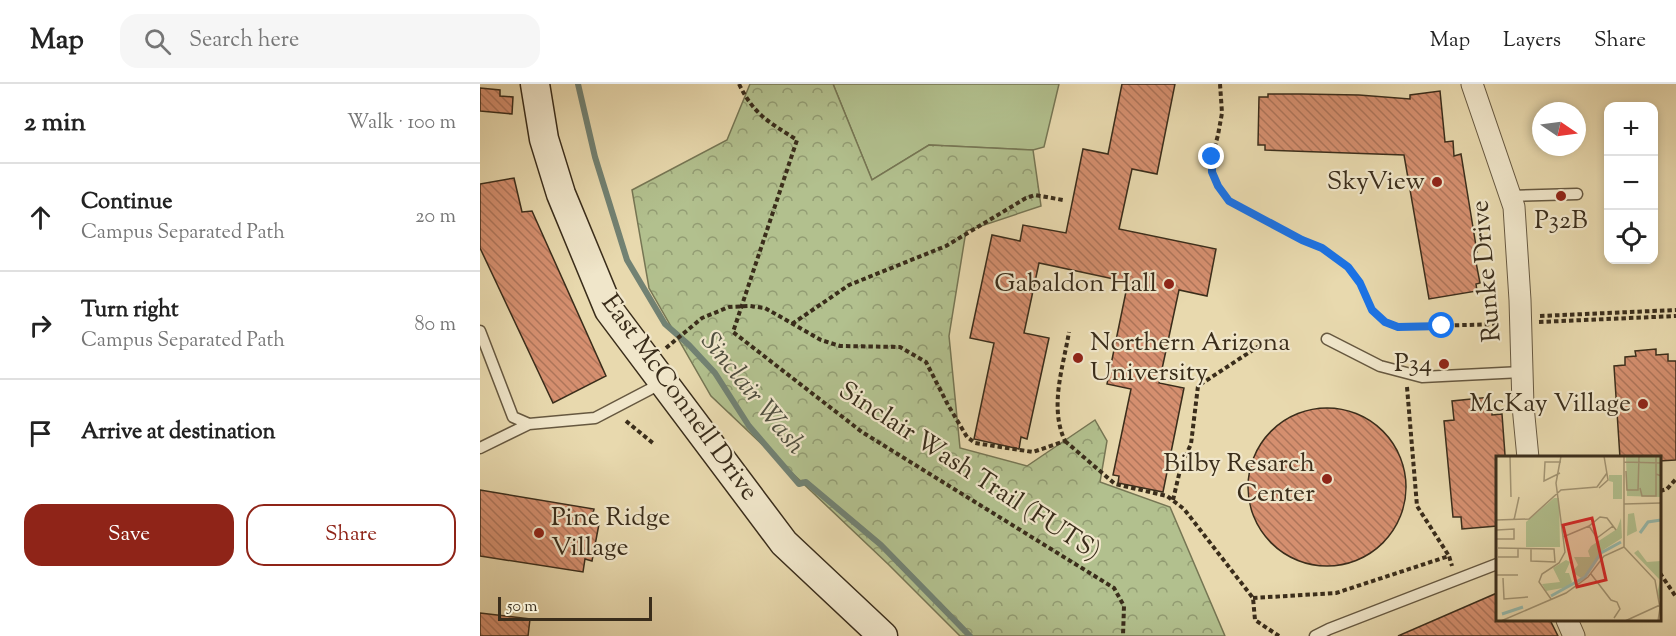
<!DOCTYPE html>
<meta charset="utf-8">
<style>
:root{--surface:#fff;--page:#f6f6f6;--text:#222;--muted:#767676;--line:#e0e0e0;--accent:#8f2418}
body{margin:0;font-family:"Sorts Mill Goudy",serif;background:var(--page);color:var(--text)}
.controls{position:absolute;right:18px;top:18px;display:grid;overflow:hidden;border-radius:12px;box-shadow:0 3px 9px #0003}
.controls button{width:54px;height:54px;display:grid;place-items:center;padding:0;border:0;border-bottom:2px solid var(--line);background:var(--surface);color:var(--text);font:30px sans-serif}
.compass{position:absolute;left:1052px;top:18px;width:54px;height:54px;border-radius:50%;background:var(--surface);box-shadow:0 3px 9px #0003;rotate:103deg}
.scale{position:absolute;left:18px;bottom:15px;width:154px;box-sizing:border-box;padding-left:6px;border:3px solid #3a2d1b;border-top:0;font-size:16px;line-height:21px;white-space:nowrap;color:#3a2d1b;-webkit-text-stroke:4px #f0e6ca;paint-order:stroke}
.stop{position:absolute;width:18px;height:18px;margin:-14px;border:4px solid #1a73e8;border-radius:50%;background:#fff}
.stop.end{background:#1a73e8;border-color:#fff;box-shadow:0 2px 6px #0008}
.list{margin:0;padding:0;list-style:none}
h2{display:flex;justify-content:space-between;align-items:center;height:78px;margin:0;padding:0 24px;font-size:26px}
h2 small{font-size:20px;font-weight:400;color:var(--muted)}
.list li{display:grid;grid-template-columns:39px 1fr auto;gap:18px;align-items:center;box-sizing:border-box;height:108px;padding:0 24px;border-top:2px solid var(--line)}
.list b{display:block;font-size:22px;white-space:nowrap}
.list p{margin:0;font-size:20px;white-space:nowrap;color:var(--muted)}
.list em{font-size:20px;font-style:normal;color:var(--muted)}
.actions{display:flex;gap:12px;padding:18px 24px}
.actions a{flex:1;padding:14px 0;border:2px solid var(--accent);border-radius:18px;text-align:center;font-size:21px;color:var(--accent)}
.actions .main{background:var(--accent);color:#fff}
.icon{flex:none;width:33px;height:33px;fill:none;stroke:currentColor;stroke-width:2;stroke-linecap:round;stroke-linejoin:round}
.map{position:relative;flex:none;width:1196px;height:552px;overflow:hidden}
header{display:flex;align-items:center;gap:36px;box-sizing:border-box;height:84px;padding:0 30px;background:var(--surface);border-bottom:2px solid var(--line)}
header strong{font-size:28px}
nav{display:flex;gap:33px;margin-inline-start:auto;font-size:21px}
.search{width:420px;height:54px;background:var(--page);display:flex;align-items:center;gap:15px;box-sizing:border-box;padding:0 21px;border-radius:18px;color:var(--muted);font-size:22px}
main{display:flex}
aside{flex:1;background:var(--surface)}
.map>svg:first-child{display:block}
.grass{fill:#b2c08e;stroke:#767654;stroke-width:1.5}
.forest{fill:url(#forest-crowns);stroke:#767654;stroke-width:1.5}
.lines{fill:none;stroke-linecap:round;stroke-linejoin:round}
.stream{stroke:#728273;stroke-width:6}
.building{fill:url(#building-back-hatch);stroke:#3a2d1b;stroke-width:1.5}
.lane-casing{stroke:#665840;stroke-width:13}
.street-casing{stroke:#665840;stroke-width:23}
.secondary-casing{stroke:#3a2d1b;stroke-width:31}
.path{stroke:#3a2d1b;stroke-width:4;stroke-dasharray:4.5 3;stroke-linecap:butt}
.lane{stroke:#f0e6ca;stroke-width:10}
.street{stroke:#f0e6ca;stroke-width:21}
.secondary{stroke:#f0e6ca;stroke-width:28}
.route{stroke:#1a73e8;stroke-width:8}
.poi-dot{fill:#8f2418;stroke:#f0e6ca;stroke-width:2}
.labels{text-anchor:middle;dominant-baseline:central;stroke-width:4.5;stroke-linejoin:round;paint-order:stroke}
.poi-label{font-size:26px;fill:#3a2d1b;stroke:#f0e6ca;text-anchor:end}
.street-label{font-size:26px;fill:#3a2d1b;stroke:#f0e6ca}
.water-label{font-size:27px;font-style:italic;fill:#515040;stroke:#f0e6ca}
.inset-river{fill:none;stroke:#97baad;stroke-width:3}
.inset-road{fill:none;stroke:#a29473;stroke-width:1.5}
.view{fill:#d62828;fill-opacity:0.15;stroke:#d62828;stroke-width:3}
.inset-edge{fill:none;stroke:#3a2d1b;stroke-width:3}
</style>
<header>
<strong>Map</strong>
<div class="search"><svg class="icon" aria-label="search" viewBox="0 0 24 24"><circle cx="10" cy="10" r="6"/><path d="M15 15l6 6"/></svg>Search here</div>
<nav><a>Map</a><a>Layers</a><a>Share</a></nav>
</header>
<main>
<aside>
<h2>2 min<small>Walk · 100 m</small></h2>
<ul class="list">
<li><svg class="icon" aria-label="ahead" viewBox="0 0 24 24"><path d="M12 20V5M6 11l6-6 6 6"/></svg><div><b>Continue</b><p>Campus Separated Path</p></div><em>20 m</em></li>
<li><svg class="icon" aria-label="right" viewBox="0 0 24 24"><path d="M7 20v-9h11M14 6l5 5-5 5"/></svg><div><b>Turn right</b><p>Campus Separated Path</p></div><em>80 m</em></li>
<li><svg class="icon" aria-label="arrive" viewBox="0 0 24 24"><path d="M6 21V4h12l-3 4 3 4H6"/></svg><div><b>Arrive at destination</b></div></li>
</ul>
<div class="actions"><a class="main">Save</a><a>Share</a></div>
</aside>
<div class="map">
<svg width="1196" height="552" viewBox="0 0 1196 552">
<defs>
<pattern id="forest-crowns" width="20" height="18" patternUnits="userSpaceOnUse" patternTransform="scale(1.5)"><rect width="20" height="18" fill="#b2c08e"/><path d="M2 6a3 3 0 1 1 6 0M12 15a3 3 0 1 1 6 0" fill="none" stroke="#929c73"/></pattern>
<pattern id="building-back-hatch" width="6" height="6" patternUnits="userSpaceOnUse" patternTransform="scale(1.5)"><rect width="6" height="6" fill="#d58f6f"/><path d="M-1 5l2 2M0 0l6 6M5-1l2 2" fill="none" stroke="#ae755a"/></pattern>
</defs>
<rect width="100%" height="100%" fill="#e8d9ae"/>
<filter id="stains"><feTurbulence type="fractalNoise" baseFrequency=".00333" numOctaves="4"/><feColorMatrix values="0 0 0 0 .2 0 0 0 0 .09 0 0 0 0 .02 0 0 0 .5 -.17"/></filter>
<radialGradient id="worn" r=".72"><stop offset=".6" stop-color="#630" stop-opacity="0"/><stop offset="1" stop-color="#630" stop-opacity=".3"/></radialGradient>
<!-- grass -->
<path class="grass" d="M 353,0 L 579,0 L 564,63 L 553,66 L 449,61 L 392,96 Z"/>
<!-- forest -->
<path class="forest" d="M 270,0 L 353,0 L 392,96 L 449,61 L 553,66 L 561,122 L 486,147 L 469,252 L 480,364 L 547,382 L 615,336 L 627,357 L 620,398 L 690,423 L 745,552 L 480,552 L 409,481 L 231,312 L 169,204 L 152,106 L 247,56 Z"/>
<g class="lines">
<!-- stream -->
<path class="stream" d="M 98,0 L 115,73 L 147,176 L 185,240 L 209,261 L 235,289 L 269,342 L 313,393 L 319,400 L 326,398 L 401,461 L 490,552"/>
</g>
<!-- building -->
<path class="building" d="M 642,0 L 695,0 L 677,90 L 652,85 L 639,145 L 736,165 L 727,212 L 699,206 L 679,299 L 704,304 L 683,408 L 638,399 L 639,392 L 633,391 L 651,305 L 627,300 L 648,198 L 559,179 L 544,249 L 569,254 L 547,355 L 541,353 L 539,365 L 494,355 L 514,259 L 490,254 L 512,151 L 540,157 L 543,141 L 586,149 L 603,65 L 628,70 Z
M 0,4 L 20,6 L 20,12 L 33,13 L 32,30 L 0,27 Z
M 960,7 L 965,58 L 973,57 L 974,72 L 981,70 L 997,168 L 994,168 L 1000,199 L 996,200 L 997,207 L 949,215 L 924,71 L 785,66 L 785,61 L 778,61 L 779,13 L 788,13 L 788,10 L 821,10 L 879,11 L 930,15 L 930,11 Z
M 34,94 L 42,128 L 52,127 L 126,292 L 73,319 L 0,164 L 0,100 Z
M 1176,265 L 1176,271 L 1188,270 L 1188,277 L 1196,277 L 1196,376 L 1179,377 L 1179,374 L 1140,374 L 1134,282 L 1145,281 L 1145,273 L 1156,272 L 1155,267 Z
M 1011,313 L 1012,331 L 1022,330 L 1025,371 L 1024,374 L 1017,374 L 1017,442 L 982,445 L 981,433 L 973,433 L 964,337 L 974,336 L 972,317 Z
M768 403a79 79 0 1 1 158 0a79 79 0 1 1-158 0Z
M 0,406 L 114,425 L 111,438 L 119,440 L 112,477 L 105,475 L 103,488 L 0,472 Z
M 1017,509 L 1017,536 L 1070,536 L 1078,552 L 918,552 Z
M 0,529 L 50,535 L 48,552 L 0,552 Z"/>
<g class="lines">
<!-- lane casing -->
<g class="lane-casing">
<path id="lane" d="M 1030,112 L 1097,110
M 0,247 L 33,333 L 49,340
M 847,255 L 900,282 L 942,293 L 1042,288
M 0,364 L 49,340 L 115,334 L 182,299
M 835,552 L 849,545 L 1017,480"/>
</g>
<!-- street casing -->
<g class="street-casing">
<path id="street" d="M 992,0 L 1034,123 L 1040,216 L 1043,322 L 1048,374
M 1087,536 L 1094,552"/>
</g>
<!-- secondary casing -->
<g class="secondary-casing">
<path id="secondary" d="M 55,0 L 64,55 L 81,110 L 129,226 L 304,459 L 403,552"/>
</g>
<!-- path -->
<path class="path" d="M 259,0 C 274,31 289,38 317,56 L 253,248 L 382,348 L 634,504 L 644,522 L 643,552
M 740,0 L 742,29 L 738,51 L 732,73 L 732,88 L 738,102 L 749,117 L 822,156 L 842,164 L 868,183 L 880,199 L 892,226 L 905,238 L 918,243 L 1020,240
M 1060,232 L 1196,226
M 1059,238 L 1196,232
M 312,240 L 369,201 L 466,162 L 546,114 L 555,111 L 583,116
M 186,264 L 222,234 L 249,223 L 270,222 L 285,224 L 341,256 L 360,262 L 420,263 L 446,278 L 468,321 L 487,353 L 495,359 L 553,368 L 585,357 C 569,323 583,284 589,248
M 927,303 L 937,422 L 969,472
M 146,337 L 174,360
M 585,357 L 635,400 L 687,412 L 704,425 L 773,514 L 775,536 L 799,552
M 1180,407 L 1187,405 L 1196,395
M 693,416 L 701,382 L 711,360 L 718,302 L 782,260
M 1180,489 L 1196,513
M 773,514 L 856,509 L 969,472 L 972,482"/>
<!-- lane -->
<use href="#lane" class="lane"/>
<!-- street -->
<use href="#street" class="street"/>
<!-- secondary -->
<use href="#secondary" class="secondary"/>
</g>
<g class="lines">
<!-- route -->
<path class="route" d="M 732,73 L 732,88 L 738,102 L 749,117 L 822,156 L 842,164 L 868,183 L 880,199 L 892,226 L 905,238 L 918,243 L 962,242"/>
</g>
<!-- markers -->
<g class="poi-dot">
<circle cx="957" cy="98" r="6"/>
<circle cx="1081" cy="112" r="6"/>
<circle cx="689" cy="200" r="6"/>
<circle cx="598" cy="274" r="6"/>
<circle cx="964" cy="280" r="6"/>
<circle cx="1163" cy="320" r="6"/>
<circle cx="847" cy="395" r="6"/>
<circle cx="59" cy="449" r="6"/>
</g>
<g class="labels">
<!-- poi labels -->
<g class="poi-label">
<text x="945" y="98">SkyView</text>
<text x="1081" y="137" text-anchor="middle">P32B</text>
<text x="677" y="200">Gabaldon Hall</text>
<text x="610" y="259" text-anchor="start">Northern Arizona<tspan x="610" dy="30">University</tspan></text>
<text x="952" y="280">P34</text>
<text x="1151" y="320">McKay Village</text>
<text x="835" y="380">Bilby Resarch<tspan x="835" dy="30">Center</tspan></text>
<text x="71" y="434" text-anchor="start">Pine Ridge<tspan x="71" dy="30">Village</tspan></text>
</g>
<!-- street labels -->
<g class="street-label">
<text transform="translate(1007 187) rotate(-95)">Runke Drive</text>
<text transform="translate(199 314) rotate(54)">East McConnell Drive</text>
<text transform="translate(489 388) rotate(33)">Sinclair Wash Trail (FUTS)</text>
</g>
<!-- water labels -->
<g class="water-label">
<text transform="translate(272 310) rotate(51)">Sinclair Wash</text>
</g>
</g>
<!-- overview -->
<g transform="translate(1016 372)">
<rect width="165" height="165" fill="#e8d9ae"/>
<path d="M 113,19 L 126,19 L 126,43 L 117,43 L 117,26 L 113,25 Z" fill="#b2c08e"/>
<path d="M 138,57 L 141,75 L 131,80 L 132,58 ZM 125,62 L 126,82 L 107,94 L 90,119 L 85,122 L 76,116 L 82,109 L 78,101 L 94,101 L 92,95 L 95,90 L 121,73 ZM 142,94 L 151,106 L 165,105 L 165,146 L 161,138 L 164,124 L 138,97 ZM 70,104 L 74,106 L 69,117 L 73,117 L 76,126 L 72,131 L 50,135 L 46,128 L 64,126 L 57,112 Z" fill="#b2c08e"/>
<path d="M 130,0 L 165,0 L 165,41 L 131,40 ZM 58,42 L 63,42 L 64,91 L 30,91 L 30,66 Z" fill="#b2c08e"/>
<path class="inset-river" d="M 144,77 L 152,66 L 165,64M 55,140 L 89,121 L 105,97 L 125,86M 6,158 L 27,151"/>
<path class="inset-road" d="M 14,0 L 15,41M 128,0 L 128,91 L 159,124 L 164,152 L 162,165M 160,0 L 160,18 L 165,20M 128,6 L 165,7M 130,15 L 131,34 L 142,34 L 143,0M 64,17 L 48,25 L 49,6 L 65,6M 103,32 L 112,24 L 108,0M 144,32 L 146,40 L 160,40 L 160,18M 128,48 L 165,47M 0,64 L 33,63 L 65,34 L 101,31 L 111,17M 18,64 L 23,41M 0,66 L 0,155M 93,70 L 101,82 L 117,70M 1,74 L 18,73 L 18,83 L 1,83M 67,81 L 93,70 L 104,61 L 111,62 L 120,74M 2,92 L 58,93 L 59,106 L 35,105 L 35,93M 2,101 L 22,101 L 22,92M 95,118 L 115,144 L 121,146 L 124,153 L 118,162M 1,119 L 22,119M 7,122 L 8,143 L 32,141M 55,143 L 43,126 L 46,118 L 63,107 L 69,96 L 60,27 L 65,0M 5,165 L 70,137 L 92,121 L 108,100 L 128,91M 129,165 L 164,149"/>
<path class="view" d="M 96,62 L 110,124 L 81,131 L 67,69 Z"/>
<rect width="165" height="165" class="inset-edge"/>
</g>
<rect width="100%" height="100%" filter="url(#stains)"/>
<rect width="100%" height="100%" fill="url(#worn)"/>
</svg>
<div class="controls">
<button>+</button>
<button>−</button>
<button><svg class="icon" aria-label="locate" viewBox="0 0 24 24"><circle cx="12" cy="12" r="6"/><path d="M12 2v4M12 18v4M2 12h4M18 12h4"/></svg></button>
</div>
<svg class="compass" viewBox="-18 -18 36 36"><path d="M0-13l5 13h-10z" fill="#e53935"/><path d="M0 13l5-13h-10z" fill="#767676"/></svg>
<div class="scale">50 m</div>
<div class="stop" style="left:962px;top:242px"></div>
<div class="stop end" style="left:732px;top:73px"></div>
</div>
</main>
